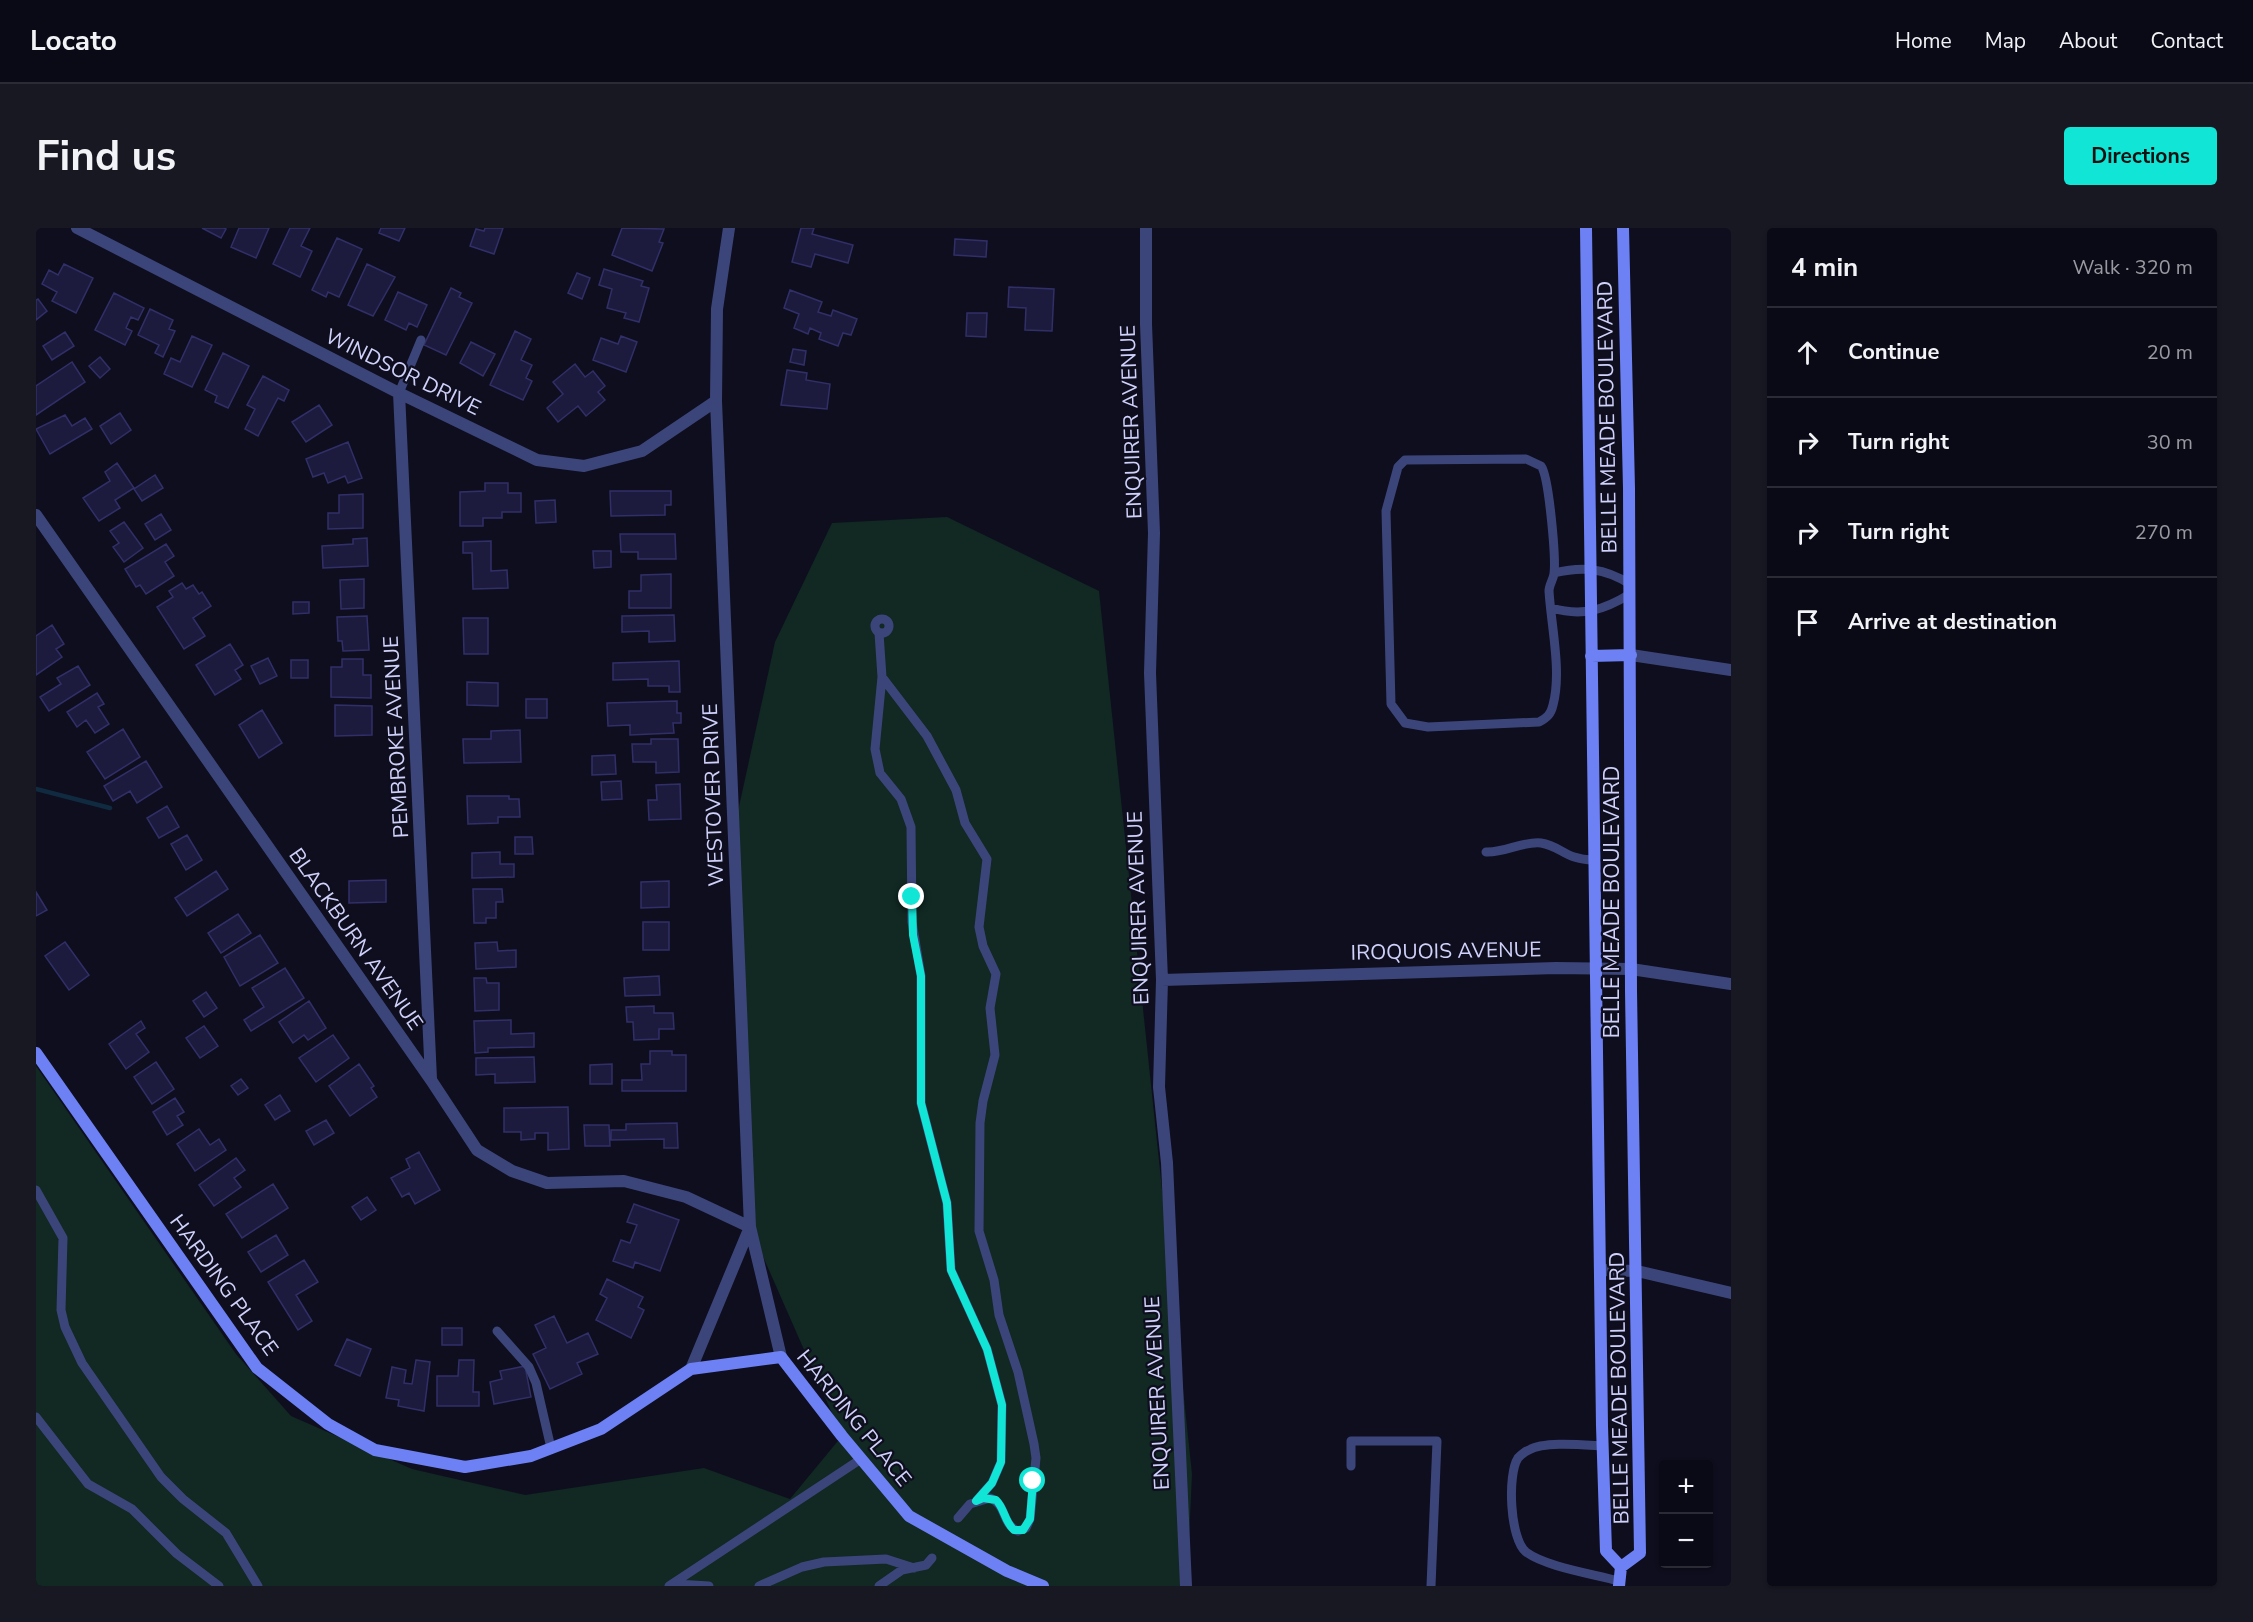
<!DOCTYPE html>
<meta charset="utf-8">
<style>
:root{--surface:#0a0a16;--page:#181823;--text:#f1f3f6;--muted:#999aa1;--line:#2a2b35;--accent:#11e5d6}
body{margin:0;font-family:"Nunito Sans",sans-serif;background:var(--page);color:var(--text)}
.controls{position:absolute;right:18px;bottom:18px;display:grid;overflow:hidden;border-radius:6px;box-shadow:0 2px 4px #0004}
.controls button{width:54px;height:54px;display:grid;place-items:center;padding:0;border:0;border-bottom:2px solid var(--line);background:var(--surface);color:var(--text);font:30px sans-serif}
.stop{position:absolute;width:18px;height:18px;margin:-14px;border:4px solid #11e5d6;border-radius:50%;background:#fff}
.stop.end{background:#11e5d6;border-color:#fff;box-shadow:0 2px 6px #0008}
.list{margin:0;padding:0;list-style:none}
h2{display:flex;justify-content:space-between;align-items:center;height:78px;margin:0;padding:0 24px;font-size:26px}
h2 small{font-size:20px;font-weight:400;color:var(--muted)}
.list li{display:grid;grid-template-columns:39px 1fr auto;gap:18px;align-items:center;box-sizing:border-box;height:90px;padding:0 24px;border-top:2px solid var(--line)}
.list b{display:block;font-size:22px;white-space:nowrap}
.list em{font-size:20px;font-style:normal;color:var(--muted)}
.icon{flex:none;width:33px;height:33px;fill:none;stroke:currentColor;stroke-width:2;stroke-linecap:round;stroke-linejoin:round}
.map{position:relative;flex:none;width:1695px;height:1358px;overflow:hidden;border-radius:6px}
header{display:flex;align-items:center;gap:36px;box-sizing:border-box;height:84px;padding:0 30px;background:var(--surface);border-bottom:2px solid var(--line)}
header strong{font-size:28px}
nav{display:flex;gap:33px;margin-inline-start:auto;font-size:21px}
.intro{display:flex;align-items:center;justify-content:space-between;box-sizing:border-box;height:144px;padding:0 36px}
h1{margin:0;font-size:42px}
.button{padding:15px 27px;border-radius:6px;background:var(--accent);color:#111;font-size:21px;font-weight:700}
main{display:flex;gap:36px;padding:0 36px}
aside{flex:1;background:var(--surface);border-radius:6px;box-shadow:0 2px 4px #0004}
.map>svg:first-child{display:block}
.green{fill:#112823}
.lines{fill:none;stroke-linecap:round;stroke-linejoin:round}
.stream{stroke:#102b40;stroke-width:4.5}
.building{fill:#1c1b3e;stroke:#312f68;stroke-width:1.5}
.service{stroke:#3c457a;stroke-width:9}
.minor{stroke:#3c457a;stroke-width:12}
.secondary{stroke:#6d81f4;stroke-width:12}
.route{stroke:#11e5d6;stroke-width:8}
.labels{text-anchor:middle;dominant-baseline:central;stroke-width:4.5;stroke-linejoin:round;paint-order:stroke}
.street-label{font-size:21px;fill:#cfd1fb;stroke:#0e0e1e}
</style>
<header>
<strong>Locato</strong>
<nav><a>Home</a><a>Map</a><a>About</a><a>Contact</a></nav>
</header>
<div class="intro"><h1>Find us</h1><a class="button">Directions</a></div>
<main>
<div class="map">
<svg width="1695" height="1358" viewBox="0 0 1695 1358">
<rect width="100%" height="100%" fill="#0e0e1e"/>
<!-- green -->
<path class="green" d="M 911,289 L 1063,363 L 1156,1246 L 1151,1358 L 0,1358 L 0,838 L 200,1126 L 255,1188 L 376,1241 L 489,1267 L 668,1240 L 754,1271 L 806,1208 L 714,999 L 697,606 L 739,414 L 796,295 Z"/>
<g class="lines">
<!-- stream -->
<path class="stream" d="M 0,561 L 74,580"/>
</g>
<!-- building -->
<path class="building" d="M 166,0 L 188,0 L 190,1 L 185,10 Z
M 203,0 L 233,0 L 220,30 L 195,19 Z
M 254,0 L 274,0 L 265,18 L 276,23 L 264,49 L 237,36 Z
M 345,0 L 369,0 L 363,13 L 343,5 Z
M 449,0 L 467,0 L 458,26 L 434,18 L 440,1 L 448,3 Z
M 586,0 L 628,1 L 623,14 L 627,15 L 616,43 L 576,27 Z
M 765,0 L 778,0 L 776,6 L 817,17 L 812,35 L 779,26 L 775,39 L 756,34 Z
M 301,10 L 326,21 L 303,69 L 292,64 L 290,69 L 276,62 Z
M 919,11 L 951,13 L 950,29 L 918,27 Z
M 28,36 L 57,50 L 40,85 L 16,73 L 21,64 L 6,56 L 13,42 L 22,47 Z
M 331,36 L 359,49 L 337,88 L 312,77 Z
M 568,41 L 607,53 L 605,58 L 613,60 L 603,94 L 588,90 L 590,85 L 571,80 L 576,61 L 563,57 Z
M 541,45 L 554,50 L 546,71 L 532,65 Z
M 973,59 L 1018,61 L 1016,103 L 989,102 L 990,80 L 972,79 Z
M 415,60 L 425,65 L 423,69 L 436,75 L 410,127 L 388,117 Z
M 754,62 L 786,74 L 782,84 L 795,88 L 797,82 L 821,91 L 815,107 L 807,105 L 802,118 L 783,111 L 785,105 L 774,100 L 772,106 L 758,100 L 763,86 L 748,80 Z
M 362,64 L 391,77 L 381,99 L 373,95 L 370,102 L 349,92 Z
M 78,65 L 108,80 L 102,92 L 95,89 L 90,100 L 96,103 L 89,117 L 59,102 Z
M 2,71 L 11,83 L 0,92 L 0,72 Z
M 114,81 L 137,92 L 133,101 L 139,103 L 127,129 L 119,125 L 123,117 L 102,107 Z
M 931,85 L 951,85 L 950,109 L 930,108 Z
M 479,103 L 495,111 L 485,132 L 496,137 L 490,150 L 496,153 L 487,172 L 454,157 Z
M 29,104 L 38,118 L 16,132 L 7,118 Z
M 156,108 L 176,117 L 156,159 L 128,146 L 135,130 L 144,134 Z
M 585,108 L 601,114 L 590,144 L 557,132 L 565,110 L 582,116 Z
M 435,114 L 459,126 L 447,148 L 424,135 Z
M 757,121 L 770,123 L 768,137 L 754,134 Z
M 187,125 L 213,138 L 192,180 L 179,174 L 181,168 L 169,162 Z
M 64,129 L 74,141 L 64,150 L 53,138 Z
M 36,134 L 49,154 L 0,187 L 0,158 Z
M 539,136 L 549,149 L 557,143 L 569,158 L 562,164 L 569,172 L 550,188 L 542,178 L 522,194 L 511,180 L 527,166 L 517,154 Z
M 751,142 L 771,145 L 770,152 L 794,156 L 791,181 L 745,177 Z
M 227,148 L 253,162 L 248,173 L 242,170 L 222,208 L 209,201 L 219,181 L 211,177 Z
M 283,177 L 296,197 L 270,214 L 256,194 Z
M 84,185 L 95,202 L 75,216 L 64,198 Z
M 29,187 L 36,198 L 49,190 L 56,201 L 14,226 L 0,201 Z
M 312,214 L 326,250 L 312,255 L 309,248 L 292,255 L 288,245 L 277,249 L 270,231 Z
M 81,235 L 98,260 L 79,272 L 84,280 L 63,293 L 47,270 L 74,253 L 69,244 Z
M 119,247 L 127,260 L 106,273 L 98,261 Z
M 449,255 L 472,255 L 472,265 L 485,265 L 485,284 L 466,284 L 466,290 L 447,290 L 447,298 L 424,298 L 424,264 L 449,263 Z
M 574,263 L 635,263 L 635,277 L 629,277 L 629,287 L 575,288 Z
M 327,266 L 327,300 L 292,301 L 292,285 L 303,285 L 303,267 Z
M 519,272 L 520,294 L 500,295 L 499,273 Z
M 125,286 L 135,302 L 119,312 L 109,296 Z
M 88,294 L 107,320 L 88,334 L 77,319 L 83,315 L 74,303 Z
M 584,306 L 639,306 L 640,331 L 602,331 L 602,324 L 585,324 Z
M 331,310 L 332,338 L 287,340 L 286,318 L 317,316 L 317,311 Z
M 455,313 L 455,343 L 471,342 L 472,360 L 437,361 L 436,325 L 427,325 L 427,314 Z
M 130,316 L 138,328 L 129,334 L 138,348 L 110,366 L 104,357 L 100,359 L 89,341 Z
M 557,323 L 575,323 L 575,339 L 558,340 Z
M 635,346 L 635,380 L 593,380 L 593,363 L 605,363 L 605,347 Z
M 328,351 L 328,380 L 305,381 L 304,352 Z
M 146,355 L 150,361 L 157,357 L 163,366 L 166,364 L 175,378 L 157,390 L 169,408 L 148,421 L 121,379 L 137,369 L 133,363 Z
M 257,374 L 273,374 L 273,385 L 257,386 Z
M 638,387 L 639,413 L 613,414 L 613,403 L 586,404 L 586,388 Z
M 331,388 L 333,422 L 307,423 L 306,413 L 302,413 L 301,389 Z
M 427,390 L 452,390 L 452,426 L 428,426 Z
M 16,397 L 28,416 L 20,421 L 26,429 L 0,447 L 0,408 Z
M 194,416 L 207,437 L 199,442 L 205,451 L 179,467 L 160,437 Z
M 232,430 L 241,448 L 224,456 L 215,438 Z
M 306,431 L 327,431 L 327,447 L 335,447 L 335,470 L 295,469 L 295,439 L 306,439 Z
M 255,432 L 272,432 L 272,450 L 255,450 Z
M 643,433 L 644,464 L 633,464 L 633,458 L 612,458 L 612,451 L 577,452 L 577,435 Z
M 42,438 L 54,457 L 13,483 L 4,469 L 25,456 L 21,450 Z
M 431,454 L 462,455 L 462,478 L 431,477 Z
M 61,465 L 68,476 L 62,479 L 73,496 L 59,505 L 50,492 L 41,499 L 31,484 Z
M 490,471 L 511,471 L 511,490 L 490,490 Z
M 641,473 L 641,485 L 645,485 L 645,495 L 637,495 L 638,505 L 594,507 L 594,497 L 572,498 L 571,475 Z
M 299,477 L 336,478 L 336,507 L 299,508 Z
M 226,482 L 246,515 L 223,530 L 203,497 Z
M 87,501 L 104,529 L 69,551 L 51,524 Z
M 484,502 L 485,534 L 428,535 L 427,511 L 455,511 L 455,503 Z
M 615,511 L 642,511 L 643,544 L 620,545 L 620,534 L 597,534 L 596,516 L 615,516 Z
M 579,527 L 580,546 L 556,547 L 556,528 Z
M 110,533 L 126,559 L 101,575 L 94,563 L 77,573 L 68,558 Z
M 585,553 L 586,571 L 566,572 L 565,554 Z
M 644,556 L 645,591 L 613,592 L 612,572 L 621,572 L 620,557 Z
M 431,568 L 473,568 L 473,571 L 483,571 L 484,589 L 462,589 L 462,595 L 432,596 Z
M 131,578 L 143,599 L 123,610 L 111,590 Z
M 151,607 L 166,632 L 150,642 L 135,616 Z
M 479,609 L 496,609 L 497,626 L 479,626 Z
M 464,624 L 464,636 L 478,636 L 478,649 L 436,650 L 436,625 Z
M 180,643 L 192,661 L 151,688 L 139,670 Z
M 350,652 L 350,674 L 313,675 L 313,653 Z
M 633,653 L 633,679 L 605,680 L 605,654 Z
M 437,661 L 466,661 L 467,674 L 460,674 L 460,690 L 450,690 L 450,695 L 438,695 Z
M 0,664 L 11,682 L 0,688 Z
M 202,686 L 215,705 L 185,725 L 172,705 Z
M 607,694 L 633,694 L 633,722 L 607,722 Z
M 224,707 L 242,735 L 204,758 L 188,729 Z
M 29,714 L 53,747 L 33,762 L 9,728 Z
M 461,714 L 462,723 L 480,722 L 480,739 L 440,741 L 439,715 Z
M 249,740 L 268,770 L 215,803 L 208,792 L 228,779 L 216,760 Z
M 623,748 L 624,767 L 589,768 L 588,750 Z
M 438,750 L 450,750 L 451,755 L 463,755 L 463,782 L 439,783 Z
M 170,764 L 181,780 L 168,789 L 157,773 Z
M 273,773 L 290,800 L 272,812 L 268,807 L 257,815 L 243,794 Z
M 618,778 L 618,785 L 637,785 L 638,801 L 623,801 L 623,811 L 598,812 L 597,794 L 591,794 L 590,779 Z
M 475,792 L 475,806 L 498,805 L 498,819 L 452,820 L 452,824 L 439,825 L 438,793 Z
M 105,793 L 109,800 L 100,806 L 113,824 L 90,841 L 73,816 Z
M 168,798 L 182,818 L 164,830 L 150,810 Z
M 297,807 L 313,830 L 280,854 L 263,830 Z
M 614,823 L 636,823 L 636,827 L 650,827 L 650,863 L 586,863 L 586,852 L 606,852 L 605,836 L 614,836 Z
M 498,829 L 499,854 L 459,855 L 459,846 L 440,847 L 440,830 Z
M 120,834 L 138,861 L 116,876 L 98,849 Z
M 323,836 L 338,858 L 335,860 L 341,869 L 314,888 L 293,858 Z
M 576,836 L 576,856 L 554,856 L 554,837 Z
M 205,851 L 212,860 L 202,867 L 195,858 Z
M 244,867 L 254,883 L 239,892 L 229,877 Z
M 139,870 L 148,884 L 141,888 L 147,897 L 131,907 L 117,884 Z
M 532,879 L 533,921 L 512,922 L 512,905 L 499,905 L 499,911 L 485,912 L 485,904 L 468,904 L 468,880 Z
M 290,892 L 298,905 L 278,917 L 270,903 Z
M 641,895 L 642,920 L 628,920 L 628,911 L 575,912 L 575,902 L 590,902 L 590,896 Z
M 548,897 L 573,897 L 574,918 L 549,918 Z
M 163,901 L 174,917 L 183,911 L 190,922 L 159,943 L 141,916 Z
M 383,924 L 404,962 L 379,976 L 373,965 L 366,969 L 355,950 L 374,940 L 370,931 Z
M 200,930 L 209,942 L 198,950 L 205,959 L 178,978 L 163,957 Z
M 237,956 L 252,980 L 206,1010 L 190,986 Z
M 331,969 L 340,982 L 325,992 L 316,979 Z
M 598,976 L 643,992 L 624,1043 L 599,1034 L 597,1040 L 577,1033 L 585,1012 L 594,1015 L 601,997 L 591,994 Z
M 240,1007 L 252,1027 L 225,1044 L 212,1024 Z
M 268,1032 L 282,1054 L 260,1067 L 276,1093 L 262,1102 L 232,1054 Z
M 571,1051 L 607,1069 L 602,1079 L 608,1082 L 595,1110 L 560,1092 L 571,1070 L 564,1066 Z
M 518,1088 L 531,1115 L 552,1105 L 562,1126 L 541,1135 L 546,1146 L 514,1161 L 497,1126 L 510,1120 L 499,1097 Z
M 406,1100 L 426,1100 L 426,1117 L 406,1117 Z
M 311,1111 L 335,1121 L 324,1148 L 299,1137 Z
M 380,1132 L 394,1134 L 388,1183 L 362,1178 L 363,1172 L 350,1170 L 356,1139 L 370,1142 L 368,1155 L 376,1156 Z
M 423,1132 L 438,1132 L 437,1164 L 443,1164 L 443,1178 L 401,1178 L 401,1148 L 422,1148 Z
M 489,1138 L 495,1169 L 458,1176 L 454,1154 L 466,1151 L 464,1143 Z"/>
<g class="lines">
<!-- service -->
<path class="service" d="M 363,165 L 385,112
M 1490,231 L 1505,238 C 1513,248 1520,330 1518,346 C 1517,352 1513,357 1513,363 C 1515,397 1526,444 1517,477 C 1515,486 1511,490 1503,494 L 1392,499 L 1369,495 L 1355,476 L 1350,283 L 1362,239 L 1369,232 Z
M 1518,345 C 1547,338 1568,340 1594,356
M 1516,380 C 1546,389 1568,382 1594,366
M839 398a7 7 0 1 1 14 0a7 7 0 1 1-14 0Z
M 843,405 L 846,449 L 839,521 L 844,545 L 865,571 L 875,599 L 876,694 L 885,748 L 885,875 L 911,975 L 915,1042 L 951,1121 L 966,1177 L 965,1234 L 956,1255 L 941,1272
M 846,449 L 891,508 L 920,562 L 929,595 L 951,631 L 943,699 L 947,718 L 960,746 L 954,780 L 959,827 L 947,873 L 944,895 L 943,1003 L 958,1052 L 963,1087 L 982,1144 L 998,1216 L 1000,1230 L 994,1291 L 990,1300 L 982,1303 C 965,1296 971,1276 954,1270 L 934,1276 L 922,1290
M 1450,624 C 1469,625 1486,613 1505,615 C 1525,618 1530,632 1557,632
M 0,962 L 27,1010 L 25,1082 L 29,1099 L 46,1135 L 125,1249 L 147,1271 L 190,1305 L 222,1358
M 461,1103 L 493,1139 L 500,1155 L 515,1220
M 0,1189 L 52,1256 L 96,1281 L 141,1326 L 183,1358
M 1566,1218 C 1548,1217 1508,1213 1493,1222 C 1490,1223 1484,1228 1482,1230 C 1471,1247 1474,1311 1490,1324 C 1510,1339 1558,1346 1583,1353
M 1315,1238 L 1315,1213 L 1401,1213 L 1395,1358
M 640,1356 L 673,1358
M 633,1358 L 825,1231
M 723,1358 L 766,1339 L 788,1334 L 850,1331 L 878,1340
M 843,1358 L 866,1342 L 890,1337 L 896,1330"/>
<!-- minor -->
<path class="minor" d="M 41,0 L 363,165 L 501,232 L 548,238 L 606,223 L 680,173
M 693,0 L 681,81 L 680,173 L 714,999 L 745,1129
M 1110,0 L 1110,96 L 1118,305 L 1114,445 L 1126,752 L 1123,859 L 1131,935 L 1150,1358
M 363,165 L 395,851
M 0,287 L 395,852 L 441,922 L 476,943 L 511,955 L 588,953 L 650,969 L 714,999 L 655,1141
M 1595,427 L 1695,442
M 1126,752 L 1520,740 L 1595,741 L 1695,756
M 1565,1042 L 1601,1043 L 1695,1065"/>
<!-- secondary -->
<path class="secondary" d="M 1550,0 L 1566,1198 L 1570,1323 L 1585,1339
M 1555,428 L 1595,427
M 0,825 L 221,1140 L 292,1196 L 339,1222 L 429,1239 L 495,1228 L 565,1201 L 655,1141 L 745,1129 L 806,1208 L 873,1288 L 971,1343 L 1007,1358
M 1583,1358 L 1585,1339 L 1604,1325 L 1595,763 L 1593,260 L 1587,0"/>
</g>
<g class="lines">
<!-- route -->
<path class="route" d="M 876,669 L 877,707 L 885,748 L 885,875 L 911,975 L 915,1042 L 951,1121 L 966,1177 L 965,1234 L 956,1255 L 940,1273 L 947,1270 L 960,1272 C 969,1281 968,1293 978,1302 L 987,1302 L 994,1291 L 997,1253"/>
</g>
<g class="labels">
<!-- street labels -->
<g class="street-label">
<text transform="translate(367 144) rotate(26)">WINDSOR DRIVE</text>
<text transform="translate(1571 189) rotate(-91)">BELLE MEADE BOULEVARD</text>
<text transform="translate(1095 194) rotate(-92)">ENQUIRER AVENUE</text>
<text transform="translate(360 509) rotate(-93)">PEMBROKE AVENUE</text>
<text transform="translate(677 567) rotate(-92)">WESTOVER DRIVE</text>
<text transform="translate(1576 674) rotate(-90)">BELLE MEADE BOULEVARD</text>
<text transform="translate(1102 680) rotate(-92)">ENQUIRER AVENUE</text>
<text transform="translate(320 711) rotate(55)">BLACKBURN AVENUE</text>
<text transform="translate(1410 723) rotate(-1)">IROQUOIS AVENUE</text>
<text transform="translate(188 1057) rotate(54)">HARDING PLACE</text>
<text transform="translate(1583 1160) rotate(-91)">BELLE MEADE BOULEVARD</text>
<text transform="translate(1121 1165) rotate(-93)">ENQUIRER AVENUE</text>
<text transform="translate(818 1190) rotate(51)">HARDING PLACE</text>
</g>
</g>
</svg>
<div class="controls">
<button>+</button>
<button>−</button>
</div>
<div class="stop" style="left:997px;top:1253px"></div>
<div class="stop end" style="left:876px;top:669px"></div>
</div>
<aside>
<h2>4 min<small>Walk · 320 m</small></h2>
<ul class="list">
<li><svg class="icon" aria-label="ahead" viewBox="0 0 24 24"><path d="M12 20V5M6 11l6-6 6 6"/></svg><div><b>Continue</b></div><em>20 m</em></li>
<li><svg class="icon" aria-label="right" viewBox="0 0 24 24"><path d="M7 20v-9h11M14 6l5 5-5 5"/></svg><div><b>Turn right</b></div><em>30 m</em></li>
<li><svg class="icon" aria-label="right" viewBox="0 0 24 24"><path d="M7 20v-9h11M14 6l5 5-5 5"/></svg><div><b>Turn right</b></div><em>270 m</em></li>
<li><svg class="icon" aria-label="arrive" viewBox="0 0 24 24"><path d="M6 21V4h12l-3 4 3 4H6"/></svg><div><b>Arrive at destination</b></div></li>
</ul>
</aside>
</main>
